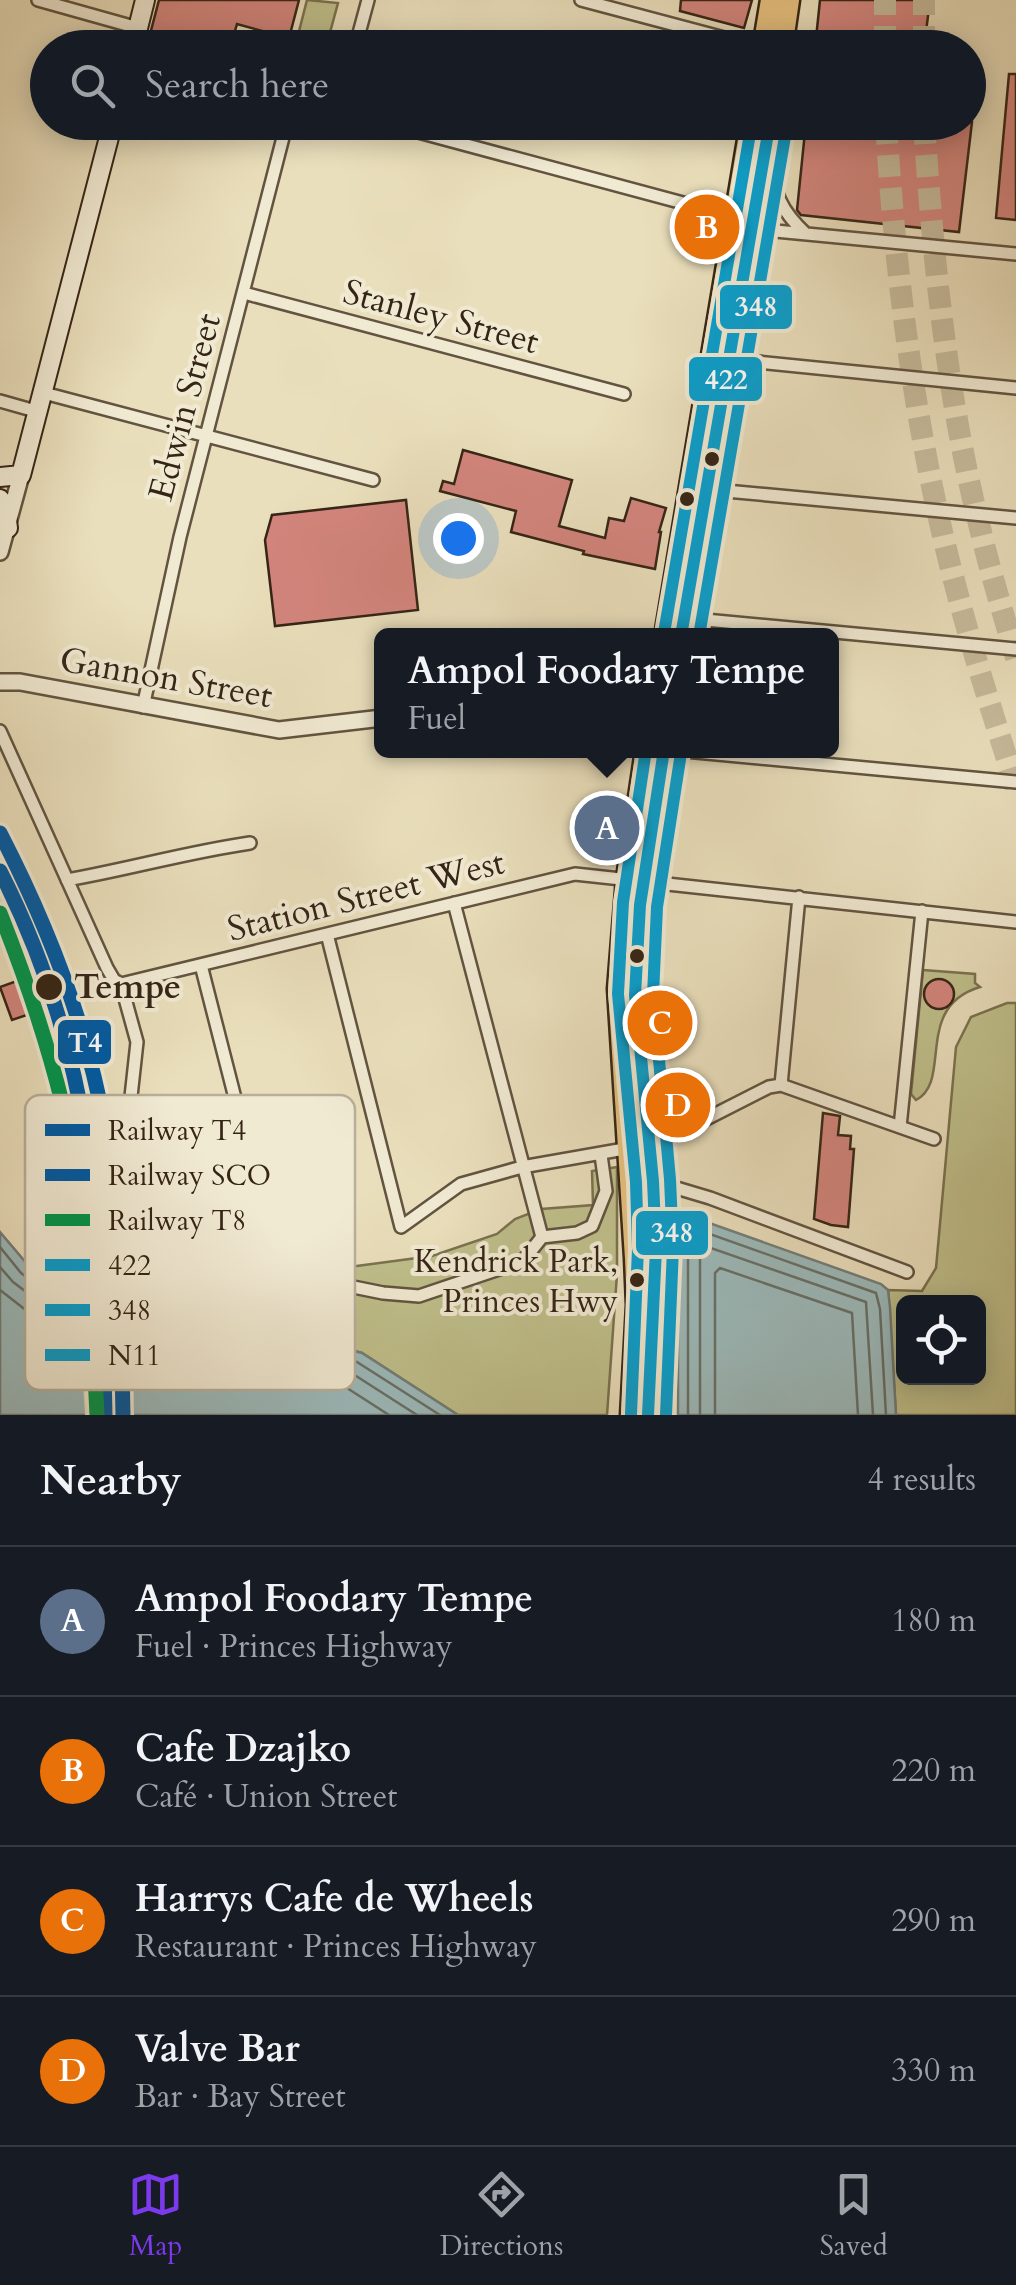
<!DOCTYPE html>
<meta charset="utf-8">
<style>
:root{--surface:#171b24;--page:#242831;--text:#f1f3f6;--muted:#9ea1a6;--line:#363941;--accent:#7c3aed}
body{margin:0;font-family:Cardo,serif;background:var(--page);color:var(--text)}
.controls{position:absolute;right:30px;bottom:30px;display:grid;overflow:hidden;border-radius:15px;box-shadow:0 5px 25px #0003}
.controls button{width:90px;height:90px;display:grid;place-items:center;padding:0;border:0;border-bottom:2px solid var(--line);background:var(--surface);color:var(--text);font:50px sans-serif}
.you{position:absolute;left:458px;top:538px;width:35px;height:35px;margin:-25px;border:8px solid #fff;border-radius:50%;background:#1a73e8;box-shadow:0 0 0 15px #1a73e833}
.badge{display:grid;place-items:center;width:65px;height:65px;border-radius:50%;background:var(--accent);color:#fff;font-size:32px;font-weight:700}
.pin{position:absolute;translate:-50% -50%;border:5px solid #fff;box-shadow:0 2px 10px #0006}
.popup{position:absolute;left:374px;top:628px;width:465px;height:130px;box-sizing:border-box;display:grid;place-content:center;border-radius:15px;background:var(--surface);filter:drop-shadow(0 2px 8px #0005);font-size:32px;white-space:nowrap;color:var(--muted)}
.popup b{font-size:38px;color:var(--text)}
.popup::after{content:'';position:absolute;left:50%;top:100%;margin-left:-20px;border:20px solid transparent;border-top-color:var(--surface)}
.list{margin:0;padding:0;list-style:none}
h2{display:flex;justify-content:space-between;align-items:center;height:130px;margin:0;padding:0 40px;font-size:42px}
h2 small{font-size:32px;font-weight:400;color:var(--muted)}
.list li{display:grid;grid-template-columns:65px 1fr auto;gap:30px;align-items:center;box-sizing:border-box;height:150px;padding:0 40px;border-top:2px solid var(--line)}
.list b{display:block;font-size:38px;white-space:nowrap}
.list p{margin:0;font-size:32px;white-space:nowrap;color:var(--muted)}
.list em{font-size:32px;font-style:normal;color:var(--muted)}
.icon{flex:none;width:55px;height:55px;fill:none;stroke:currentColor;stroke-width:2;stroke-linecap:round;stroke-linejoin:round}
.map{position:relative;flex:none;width:1016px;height:1415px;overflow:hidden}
.search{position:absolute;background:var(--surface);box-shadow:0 5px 25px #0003;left:30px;right:30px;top:30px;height:110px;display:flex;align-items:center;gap:25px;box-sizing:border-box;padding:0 35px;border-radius:55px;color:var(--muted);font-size:38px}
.sheet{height:730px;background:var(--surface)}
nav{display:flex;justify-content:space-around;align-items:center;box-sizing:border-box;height:140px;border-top:2px solid var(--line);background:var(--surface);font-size:28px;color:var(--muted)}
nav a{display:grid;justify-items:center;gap:5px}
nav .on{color:var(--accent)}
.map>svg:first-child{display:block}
.green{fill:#bfbf8b;stroke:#7a7250;stroke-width:2.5;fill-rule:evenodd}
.water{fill:#9cbabb;stroke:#737e79;stroke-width:2.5}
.pier{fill:#eadfbc}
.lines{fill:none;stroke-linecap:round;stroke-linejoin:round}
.shore{stroke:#687068;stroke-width:2.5}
.building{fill:#d3857d;stroke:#352516;stroke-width:2.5}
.motorway-tunnel{stroke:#c6ba9b;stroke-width:22;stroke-dasharray:22 11;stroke-linecap:butt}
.minor-casing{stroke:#625440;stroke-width:16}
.tertiary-casing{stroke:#625440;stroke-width:20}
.secondary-casing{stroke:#352516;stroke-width:22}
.trunk-casing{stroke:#352516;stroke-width:25}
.minor{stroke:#f1ead3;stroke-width:11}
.tertiary{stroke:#f1ead3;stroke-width:15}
.secondary{stroke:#f1ead3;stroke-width:18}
.trunk{stroke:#e5c07e;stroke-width:20}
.bus-1-casing{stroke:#f1ead3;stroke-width:20}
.bus-2-casing{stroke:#f1ead3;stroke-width:20}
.bus-3-casing{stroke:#f1ead3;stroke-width:20}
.bus-1{stroke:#089fce;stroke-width:12}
.bus-2{stroke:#089fce;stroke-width:12}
.bus-3{stroke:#089fce;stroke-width:12}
.rail-1-casing{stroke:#f1ead3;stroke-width:22}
.rail-2-casing{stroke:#f1ead3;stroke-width:22}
.rail-3-casing{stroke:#f1ead3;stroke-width:22}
.rail-1{stroke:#005aa3;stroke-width:15}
.rail-2{stroke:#005aa3;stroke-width:15}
.rail-3{stroke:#00954c;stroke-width:15}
.bus-dot{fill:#352516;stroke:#f1ead3;stroke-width:4}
.labels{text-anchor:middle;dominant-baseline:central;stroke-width:8;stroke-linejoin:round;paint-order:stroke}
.bus-label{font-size:32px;fill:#352516;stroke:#f1ead3;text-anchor:end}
.street-label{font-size:35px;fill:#352516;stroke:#f1ead3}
.stop-label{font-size:35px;font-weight:bold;fill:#352516;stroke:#f1ead3;text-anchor:start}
.key{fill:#f1ead3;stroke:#b9af9a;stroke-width:2.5}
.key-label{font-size:28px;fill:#352516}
.line-badge{stroke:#f1ead3;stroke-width:4}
.badge-label{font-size:28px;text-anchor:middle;font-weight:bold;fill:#fff}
</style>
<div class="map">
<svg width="1016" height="1415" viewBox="0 0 1016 1415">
<rect width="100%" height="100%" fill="#eadfbc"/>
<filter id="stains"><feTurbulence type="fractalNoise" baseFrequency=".002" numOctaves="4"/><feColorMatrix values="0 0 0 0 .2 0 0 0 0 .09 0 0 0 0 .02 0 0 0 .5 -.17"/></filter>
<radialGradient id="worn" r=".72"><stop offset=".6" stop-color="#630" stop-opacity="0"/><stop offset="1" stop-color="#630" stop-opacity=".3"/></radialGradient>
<!-- green -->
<path class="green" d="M 307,0 L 338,3 L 326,47 L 295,47 Z
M 923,970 L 975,974 L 975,983 L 980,987 C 913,1007 953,1081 916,1100 L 911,1094 Z
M 1007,1003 L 1016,1003 L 1016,1415 L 896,1415 L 888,1290 L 922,1291 L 936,1268 L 956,1047 L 971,1017 ZM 904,1302 L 978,1302 L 978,1378 L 904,1378 Z
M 617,1167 L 617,1274 L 607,1415 L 458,1415 L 362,1353 L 270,1329 L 126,1311 L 120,1183 L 143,1180 L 158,1228 L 184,1243 L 319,1271 L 432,1256 L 497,1234 L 515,1219 L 541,1209 L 593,1205 L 592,1171 Z"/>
<!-- water -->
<path class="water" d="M 685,1217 L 698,1219 L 881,1284 L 888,1290 L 890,1307 L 896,1415 L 678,1415 L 678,1221 Z
M 0,1232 L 28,1265 L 68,1296 L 143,1315 L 270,1329 L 362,1353 L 458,1415 L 0,1415 Z"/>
<!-- pier -->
<path class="pier" d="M 77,1294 L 94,1300 L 101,1415 L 85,1415 Z
M 106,1302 L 122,1305 L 125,1415 L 109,1415 Z"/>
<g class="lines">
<!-- shore -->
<path class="shore" d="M 0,1247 L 21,1273 L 64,1305 L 141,1325 L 268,1339 L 357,1362 L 440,1415
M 0,1267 L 13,1282 L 61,1318 L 139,1337 L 265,1351 L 325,1366 L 353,1374 L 417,1415
M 0,1290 L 50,1329 L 83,1341 L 139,1352 L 262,1366 L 322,1381 L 347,1388 L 389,1415
M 688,1415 L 688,1233 L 693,1228 L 876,1293 L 880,1309 L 886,1415
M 700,1415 L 700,1251 L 705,1246 L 866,1302 L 873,1415
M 715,1415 L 715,1273 L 720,1268 L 852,1313 L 858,1415"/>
</g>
<!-- building -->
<path class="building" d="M 159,0 L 299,0 L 288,42 L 272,38 L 273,34 L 237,24 L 232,41 L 215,36 L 212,48 L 164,48 L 148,42 Z
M 681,0 L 752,0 L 744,28 L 680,11 Z
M 820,0 L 930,0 L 924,48 L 815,48 Z
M 1009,74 L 1016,74 L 1016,220 L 996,218 Z
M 806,122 L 972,122 L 959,232 L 801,215 L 797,210 Z
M 696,216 L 720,223 L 718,237 L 692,231 Z
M 463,450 L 572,480 L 559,526 L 605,538 L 609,518 L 624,521 L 631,498 L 666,508 L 659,532 L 661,532 L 655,569 L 583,554 L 584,551 L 511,532 L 516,511 L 440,491 L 443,481 L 454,484 Z
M 406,500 L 418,610 L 275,626 L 265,540 L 272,515 Z
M 50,969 L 62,1003 L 12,1020 L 0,987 Z
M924 994a15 15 0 1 1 30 0a15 15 0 1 1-30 0Z
M 823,1113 L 840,1116 L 838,1135 L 851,1136 L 850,1149 L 854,1149 L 848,1227 L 831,1225 L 814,1219 Z"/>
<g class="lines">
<!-- motorway-tunnel -->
<path class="motorway-tunnel" d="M 885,48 L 885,0
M 924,48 L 924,0
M 886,122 C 894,257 910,391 940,523 C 960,612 988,700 1016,787
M 924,122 C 933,260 947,399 981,532 C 991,575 1004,616 1016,658"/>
<!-- minor casing -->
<g class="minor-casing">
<path id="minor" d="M 38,0 L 138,28
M 581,0 L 762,48
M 355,48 L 368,0
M 381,122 L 724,214 L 765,230 L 1016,254
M 770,158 C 774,193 780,210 806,234
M 244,293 L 624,394
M 728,359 L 1016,388
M 44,393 L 373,480
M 0,401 L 39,412
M 704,489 L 1016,518
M 684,618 L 1016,649
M 143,707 L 180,537 L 287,122
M 0,731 L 107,968 L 114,980 L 121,984 L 137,1042 L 126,1142 L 138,1193
M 674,750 L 1016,782
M 67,880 C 129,869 188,852 250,843
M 454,903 L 542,1237
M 327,934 L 401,1227 L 461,1184 L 522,1167 L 630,1148
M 201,965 L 260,1196
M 121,984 L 575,874 L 1016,922
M 781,1085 L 799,897
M 900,1127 L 922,911
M 649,1148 L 769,1087 L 781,1085 L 934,1139
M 653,1181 L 710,1198 L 907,1272
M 203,1261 L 261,1278 L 319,1280 L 383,1293 L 419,1296 L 523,1261 L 542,1237 L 577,1233 L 592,1226 L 606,1191 L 601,1155"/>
</g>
<!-- tertiary casing -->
<g class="tertiary-casing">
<path id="tertiary" d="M 0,552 L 21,475
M 0,682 L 20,682 L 279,730 L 382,718"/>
</g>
<!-- secondary casing -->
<g class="secondary-casing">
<path id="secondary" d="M 133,48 L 145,0
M 0,477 L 21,475 L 113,122
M 0,499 L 5,507 L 8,528"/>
</g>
<!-- trunk casing -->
<g class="trunk-casing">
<path id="trunk" d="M 763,48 L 771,0
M 782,48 L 789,0
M 665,636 L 751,122
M 681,636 L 704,489 L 770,122
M 631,1415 L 637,1305 L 635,1258 L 618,989 L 627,878 L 646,750
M 648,1415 L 656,1249 L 653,1181 L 635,995 L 640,905 L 664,750"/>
</g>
<!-- minor -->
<use href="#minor" class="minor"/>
<!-- tertiary -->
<use href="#tertiary" class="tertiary"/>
<!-- secondary -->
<use href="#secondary" class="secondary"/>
<!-- trunk -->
<use href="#trunk" class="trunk"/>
<!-- bus-1 casing -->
<g class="bus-1-casing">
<path id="bus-1" d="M 681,636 L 770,122
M 648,1415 L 656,1249 L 653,1181 L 635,995 L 640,905 L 664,750"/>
</g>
<!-- bus-2 casing -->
<g class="bus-2-casing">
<path id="bus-2" d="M 699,636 L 787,125
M 666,1415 L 673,1248 L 670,1179 L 653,995 L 657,907 L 681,753"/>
</g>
<!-- bus-3 casing -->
<g class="bus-3-casing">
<path id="bus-3" d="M 664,633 L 752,122
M 631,1414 L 638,1249 L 636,1182 L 618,994 L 623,902 L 646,750"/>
</g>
<!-- bus-1 -->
<use href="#bus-1" class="bus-1"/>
<!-- bus-2 -->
<use href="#bus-2" class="bus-2"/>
<!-- bus-3 -->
<use href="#bus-3" class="bus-3"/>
<!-- rail-1 casing -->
<g class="rail-1-casing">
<path id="rail-1" d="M 0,833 C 49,928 88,1028 106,1134 C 121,1227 121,1321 123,1415"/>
</g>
<!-- rail-2 casing -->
<g class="rail-2-casing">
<path id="rail-2" d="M 0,871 C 93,1054 101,1215 105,1415"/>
</g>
<!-- rail-3 casing -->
<g class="rail-3-casing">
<path id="rail-3" d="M 0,913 C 35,1001 64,1091 79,1185 C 91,1261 93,1338 97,1415"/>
</g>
<!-- rail-1 -->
<use href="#rail-1" class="rail-1"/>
<!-- rail-2 -->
<use href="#rail-2" class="rail-2"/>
<!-- rail-3 -->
<use href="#rail-3" class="rail-3"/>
</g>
<!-- markers -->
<g class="bus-dot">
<circle cx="712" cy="459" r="9"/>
<circle cx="687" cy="499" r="9"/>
<circle cx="637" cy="956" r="9"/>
<circle cx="49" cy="987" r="15"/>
<circle cx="637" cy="1280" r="9"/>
</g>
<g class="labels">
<!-- bus labels -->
<g class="bus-label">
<text x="618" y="1262">Kendrick Park,<tspan x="618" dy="40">Princes Hwy</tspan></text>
</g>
<!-- street labels -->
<g class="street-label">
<text transform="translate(441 317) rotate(15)">Stanley Street</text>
<text transform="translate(185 407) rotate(-75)">Edwin Street</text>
<text transform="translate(166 678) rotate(10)">Gannon Street</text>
<text transform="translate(366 896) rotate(-14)">Station Street West</text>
</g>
<!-- stop labels -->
<g class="stop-label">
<text x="74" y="987">Tempe</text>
</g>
</g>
<!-- legend -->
<rect x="25" y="1095" width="330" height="295" rx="15" class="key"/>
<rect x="45" y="1124" width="45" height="12" fill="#005aa3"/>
<rect x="45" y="1169" width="45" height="12" fill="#005aa3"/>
<rect x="45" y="1214" width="45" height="12" fill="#00954c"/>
<rect x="45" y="1259" width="45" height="12" fill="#089fce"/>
<rect x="45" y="1304" width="45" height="12" fill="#089fce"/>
<rect x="45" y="1349" width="45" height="12" fill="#089fce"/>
<g class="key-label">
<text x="108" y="1140">Railway T4</text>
<text x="108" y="1185">Railway SCO</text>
<text x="108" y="1230">Railway T8</text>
<text x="108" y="1275">422</text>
<text x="108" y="1320">348</text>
<text x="108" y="1365">N11</text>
</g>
<g class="line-badge">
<rect x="718" y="283" width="76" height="48" rx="10" fill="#089fce"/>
<rect x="687" y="355" width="77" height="48" rx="10" fill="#089fce"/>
<rect x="56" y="1018" width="57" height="48" rx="10" fill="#005aa3"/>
<rect x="634" y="1209" width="76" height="48" rx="10" fill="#089fce"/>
</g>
<g class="badge-label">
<text x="756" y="316">348</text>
<text x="726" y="389">422</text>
<text x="85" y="1052">T4</text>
<text x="672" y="1242">348</text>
</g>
<rect width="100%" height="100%" filter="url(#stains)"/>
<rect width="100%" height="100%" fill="url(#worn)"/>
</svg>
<div class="controls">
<button><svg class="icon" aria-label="locate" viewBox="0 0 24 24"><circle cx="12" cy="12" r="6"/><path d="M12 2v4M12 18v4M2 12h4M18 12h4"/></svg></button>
</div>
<div class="you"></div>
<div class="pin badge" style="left:607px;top:828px;background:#5c6f8a">A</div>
<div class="popup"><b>Ampol Foodary Tempe</b>Fuel</div>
<div class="pin badge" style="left:707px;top:227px;background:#e8710a">B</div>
<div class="pin badge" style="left:660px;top:1023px;background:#e8710a">C</div>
<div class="pin badge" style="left:678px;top:1105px;background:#e8710a">D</div>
<div class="search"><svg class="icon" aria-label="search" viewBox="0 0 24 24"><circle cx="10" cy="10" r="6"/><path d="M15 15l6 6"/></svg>Search here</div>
</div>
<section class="sheet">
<h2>Nearby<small>4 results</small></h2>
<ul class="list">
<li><span class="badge" style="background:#5c6f8a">A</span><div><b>Ampol Foodary Tempe</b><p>Fuel · Princes Highway</p></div><em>180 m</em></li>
<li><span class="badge" style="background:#e8710a">B</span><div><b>Cafe Dzajko</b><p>Café · Union Street</p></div><em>220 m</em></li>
<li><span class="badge" style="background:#e8710a">C</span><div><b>Harrys Cafe de Wheels</b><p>Restaurant · Princes Highway</p></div><em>290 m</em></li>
<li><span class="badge" style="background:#e8710a">D</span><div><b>Valve Bar</b><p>Bar · Bay Street</p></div><em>330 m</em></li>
</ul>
</section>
<nav>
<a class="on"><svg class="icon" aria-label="map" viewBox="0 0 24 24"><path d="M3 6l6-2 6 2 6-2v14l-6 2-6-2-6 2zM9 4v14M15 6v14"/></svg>Map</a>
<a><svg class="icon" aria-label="directions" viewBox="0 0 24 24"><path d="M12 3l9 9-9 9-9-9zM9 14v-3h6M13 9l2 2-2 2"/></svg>Directions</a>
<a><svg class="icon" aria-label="saved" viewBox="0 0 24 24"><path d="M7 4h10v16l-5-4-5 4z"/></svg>Saved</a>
</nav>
